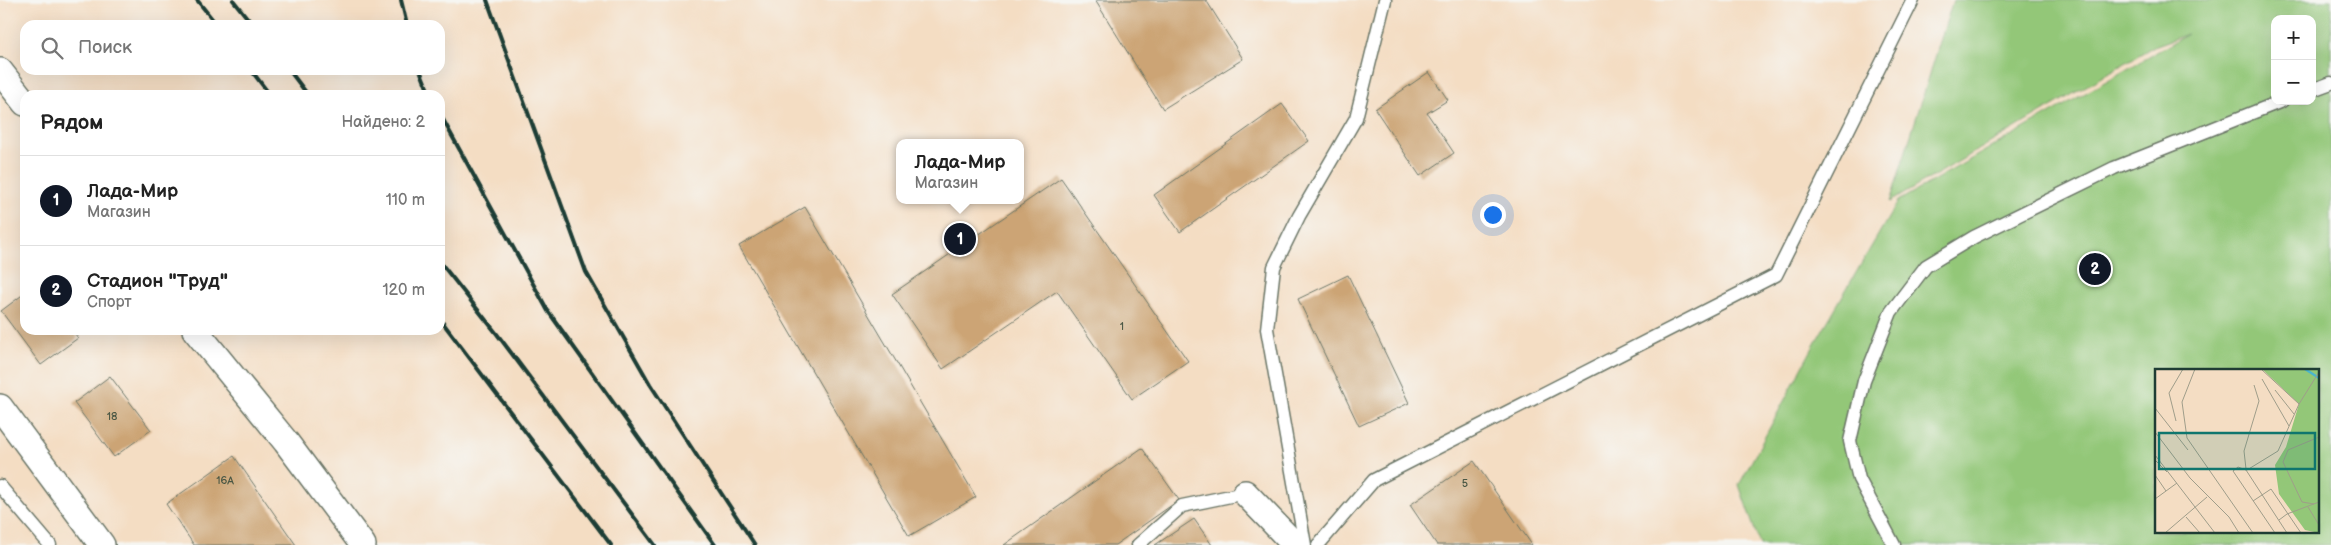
<!DOCTYPE html>
<html lang="ru">
<meta charset="utf-8">
<style>
:root{--surface:#fff;--page:#f6f6f6;--text:#222;--muted:#767676;--line:#e0e0e0;--accent:#111827}
body{margin:0;font-family:"Balsamiq Sans",sans-serif;background:var(--page);color:var(--text)}
.controls{position:absolute;right:15px;top:15px;display:grid;overflow:hidden;border-radius:10px;box-shadow:0 5px 20px #0002}
.controls button{width:45px;height:45px;display:grid;place-items:center;padding:0;border:0;border-bottom:1px solid var(--line);background:var(--surface);color:var(--text);font:25px sans-serif}
.you{position:absolute;left:1492px;top:214px;width:18px;height:18px;margin:-12px;border:4px solid #fff;border-radius:50%;background:#1a73e8;box-shadow:0 0 0 8px #1a73e833}
.badge{display:grid;place-items:center;width:32px;height:32px;border-radius:50%;background:var(--accent);color:#fff;font-size:16px;font-weight:700}
.pin{position:absolute;translate:-50% -50%;border:2px solid #fff;box-shadow:0 1px 5px #0006}
.popup{position:absolute;left:896px;top:139px;width:128px;height:65px;box-sizing:border-box;display:grid;place-content:center;border-radius:10px;background:var(--surface);filter:drop-shadow(0 1px 4px #0005);font-size:16px;white-space:nowrap;color:var(--muted)}
.popup b{font-size:19px;color:var(--text)}
.popup::after{content:'';position:absolute;left:50%;top:100%;margin-left:-10px;border:10px solid transparent;border-top-color:var(--surface)}
.list{margin:0;padding:0;list-style:none}
h2{display:flex;justify-content:space-between;align-items:center;height:65px;margin:0;padding:0 20px;font-size:21px}
h2 small{font-size:16px;font-weight:400;color:var(--muted)}
.list li{display:grid;grid-template-columns:32px 1fr auto;gap:15px;align-items:center;box-sizing:border-box;height:90px;padding:0 20px;border-top:1px solid var(--line)}
.list b{display:block;font-size:19px;white-space:nowrap}
.list p{margin:0;font-size:16px;white-space:nowrap;color:var(--muted)}
.list em{font-size:16px;font-style:normal;color:var(--muted)}
.icon{flex:none;width:28px;height:28px;fill:none;stroke:currentColor;stroke-width:2;stroke-linecap:round;stroke-linejoin:round}
.map{position:relative;flex:none;width:2331px;height:545px;overflow:hidden}
.search{position:absolute;background:var(--surface);box-shadow:0 5px 20px #0002;left:20px;top:20px;width:425px;height:55px;display:flex;align-items:center;gap:12px;box-sizing:border-box;padding:0 18px;border-radius:15px;color:var(--muted);font-size:19px}
.panel{position:absolute;background:var(--surface);box-shadow:0 5px 20px #0002;left:20px;top:90px;width:425px;height:245px;border-radius:15px}
.map>svg:first-child{display:block}
.green{fill:#93c778;stroke:#598256;fill-rule:evenodd}
.building{fill:#cca474}
.lines{fill:none;stroke-linecap:round;stroke-linejoin:round}
.lane-casing{stroke:#6a7566;stroke-width:15}
.street-casing{stroke:#6a7566;stroke-width:28}
.lane{stroke:#fff;stroke-width:12}
.street{stroke:#fff;stroke-width:25}
.rail{stroke:#1f3d34;stroke-width:4}
.labels{text-anchor:middle;dominant-baseline:central;stroke-width:5;stroke-linejoin:round;paint-order:stroke}
.number-label{font-size:11px;fill:#4a5744}
.inset-river{fill:none;stroke:#4cb5cb;stroke-width:2.5}
.inset-road{fill:none;stroke:#9f9d8a;stroke-width:1}
.view{fill:#0f766e;fill-opacity:0.15;stroke:#0f766e;stroke-width:2.5}
.inset-edge{fill:none;stroke:#1f3d34;stroke-width:2.5}
</style>
<div class="map">
<svg width="2331" height="545" viewBox="0 0 2331 545">
<rect width="100%" height="100%" fill="#f6f6f2"/>
<filter id="ink" filterUnits="userSpaceOnUse"><feTurbulence type="fractalNoise" baseFrequency=".02" numOctaves="2"/><feDisplacementMap in="SourceGraphic" scale="10" xChannelSelector="R" yChannelSelector="G"/><feConvolveMatrix kernelMatrix="1 2 1 2 8 2 1 2 1" color-interpolation-filters="sRGB"/></filter>
<filter id="wash" filterUnits="userSpaceOnUse"><feTurbulence type="fractalNoise" baseFrequency=".0096" numOctaves="4" result="noise"/><feDisplacementMap in="SourceGraphic" scale="20" xChannelSelector="R" yChannelSelector="G"/><feGaussianBlur stdDeviation="1.12" result="paint"/><feColorMatrix in="noise" values="0 0 0 0 0 0 0 0 0 0 0 0 0 0 0 0 0 1.4 0 .05"/><feComposite in="paint" operator="in"/></filter>
<g filter="url(#wash)">
<rect width="100%" height="100%" fill="#f4ddc3"/>
<!-- green -->
<path class="green" d="M 1953,0 L 2331,0 L 2331,545 L 1760,545 L 1739,485 L 1819,336 L 1898,201 L 2188,34 L 2154,46 L 1890,202 ZM 2275,19 L 2312,19 L 2312,101 L 2275,101 ZM 2156,370 L 2317,370 L 2317,531 L 2156,531 Z"/>
<g id="blocks">
<!-- building -->
<path class="building" d="M 1095,0 L 1206,0 L 1243,59 L 1163,109 Z
M 1429,72 L 1448,100 L 1427,113 L 1454,153 L 1420,176 L 1375,109 Z
M 1282,104 L 1309,141 L 1180,232 L 1154,195 Z
M 1061,178 L 1188,361 L 1132,399 L 1057,291 L 943,369 L 892,294 Z
M 805,207 L 976,497 L 909,536 L 739,246 Z
M 1348,275 L 1409,403 L 1359,426 L 1298,299 Z
M 25,293 L 25,330 L 72,330 L 78,338 L 41,365 L 1,311 Z
M 110,376 L 151,430 L 114,457 L 74,403 Z
M 1142,448 L 1179,500 L 1115,545 L 1004,545 Z
M 234,456 L 296,545 L 194,545 L 166,504 Z
M 1474,461 L 1532,545 L 1437,545 L 1410,505 Z
M 1194,519 L 1212,545 L 1155,545 Z"/>
</g>
</g>
<g filter="url(#ink)">
<use href="#blocks" fill-opacity="0" stroke="#6a7566" stroke-width="1"/>
<g class="lines">
<!-- lane casing -->
<g class="lane-casing">
<path id="lane" d="M 2312,90 L 2331,83
M 0,486 L 50,545
M 1138,545 L 1182,506 L 1245,493
M 1305,545 L 1267,329 L 1274,267 L 1299,216 L 1356,118 L 1385,0
M 1318,545 L 1374,480 L 1776,275 L 1913,0
M 1894,545 L 1859,479 L 1850,441 L 1864,381 L 1891,312 L 1926,266 L 1974,237 L 2114,168 L 2282,101"/>
</g>
<!-- street casing -->
<g class="street-casing">
<path id="street" d="M 0,71 L 25,103
M 195,330 L 286,442 L 363,545
M 0,407 L 102,545
M 1245,493 L 1295,545"/>
</g>
<!-- lane -->
<use href="#lane" class="lane"/>
<!-- street -->
<use href="#street" class="street"/>
<!-- rail -->
<path class="rail" d="M 197,0 L 217,25
M 233,0 L 253,25
M 401,0 L 407,25
M 487,0 L 586,272 L 650,384 L 755,545
M 251,70 L 270,95
M 289,70 L 308,95
M 420,70 L 430,95
M 440,114 L 548,311 L 715,545
M 440,262 L 497,334 L 655,545
M 440,319 L 611,545"/>
</g>
</g>
<g class="labels">
<!-- number labels -->
<g class="number-label">
<text x="1122" y="326">1</text>
<text x="112" y="416">18</text>
<text x="225" y="480">16А</text>
<text x="1465" y="483">5</text>
</g>
</g>
<!-- overview -->
<g transform="translate(2155 369)">
<rect width="164" height="164" fill="#f4ddc3"/>
<path d="M 107,0 L 164,0 L 164,164 L 150,161 L 124,125 L 120,96 L 131,78 L 144,35 Z" fill="#93c778"/>
<path class="inset-river" d="M 150,0 L 164,9"/>
<path class="inset-road" d="M 40,0 L 27,33 L 32,69 L 98,164M 106,0 L 144,35M 107,10 L 134,57M 120,21 L 139,45M 0,39 L 33,81M 21,52 L 14,24 L 28,0M 0,63 L 35,109 L 74,148 L 84,164M 0,86 L 60,164M 0,91 L 12,103M 91,100 L 89,82 L 104,32 L 99,16M 92,101 L 123,82 L 144,35 L 164,3M 0,106 L 11,122M 0,130 L 22,114M 98,132 L 116,120 L 146,164M 159,135 L 147,133 L 128,93 L 133,81 L 164,68M 153,138 L 164,156M 31,148 L 45,164M 124,151 L 132,145 L 164,133M 10,164 L 52,128M 120,164 L 78,102 L 83,98 L 91,101 L 132,164"/>
<path class="view" d="M 4,64 L 160,64 L 160,100 L 4,100 Z"/>
<rect width="164" height="164" class="inset-edge"/>
</g>
</svg>
<div class="controls">
<button>+</button>
<button>−</button>
</div>
<div class="you"></div>
<div class="pin badge" style="left:960px;top:239px">1</div>
<div class="popup"><b>Лада-Мир</b>Магазин</div>
<div class="pin badge" style="left:2095px;top:269px">2</div>
<div class="search"><svg class="icon" aria-label="search" viewBox="0 0 24 24"><circle cx="10" cy="10" r="6"/><path d="M15 15l6 6"/></svg>Поиск</div>
<section class="panel">
<h2>Рядом<small>Найдено: 2</small></h2>
<ul class="list">
<li><span class="badge">1</span><div><b>Лада-Мир</b><p>Магазин</p></div><em>110 m</em></li>
<li><span class="badge">2</span><div><b>Стадион &quot;Труд&quot;</b><p>Спорт</p></div><em>120 m</em></li>
</ul>
</section>
</div>
